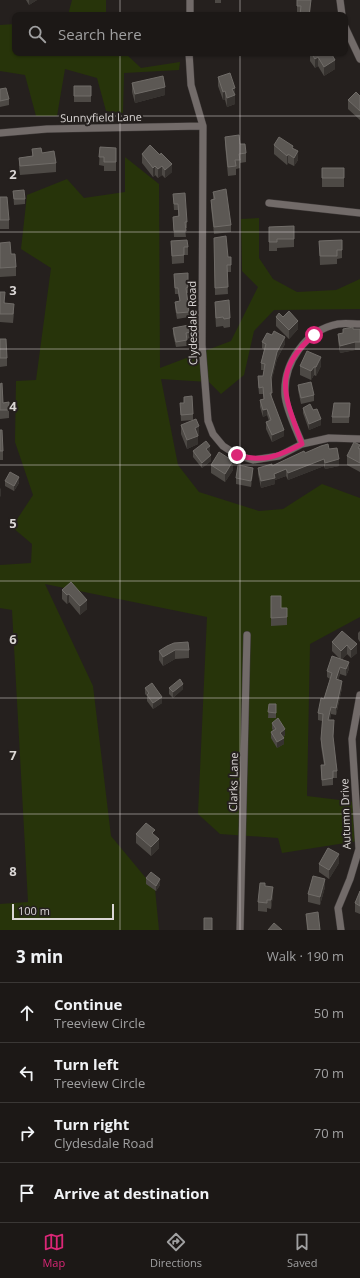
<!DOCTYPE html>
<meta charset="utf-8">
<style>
:root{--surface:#1c1816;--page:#25211f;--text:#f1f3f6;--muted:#a0a0a1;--line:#3a3735;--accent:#db2777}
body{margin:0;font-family:"Open Sans",sans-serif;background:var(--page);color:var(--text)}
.scale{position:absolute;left:12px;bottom:10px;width:102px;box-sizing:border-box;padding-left:4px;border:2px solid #dad6d5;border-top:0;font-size:11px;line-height:14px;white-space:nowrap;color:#dad6d5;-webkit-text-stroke:3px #25201e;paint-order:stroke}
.stop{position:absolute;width:12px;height:12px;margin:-9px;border:3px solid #db2777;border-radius:50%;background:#fff}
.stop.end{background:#db2777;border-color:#fff;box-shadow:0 1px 4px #0008}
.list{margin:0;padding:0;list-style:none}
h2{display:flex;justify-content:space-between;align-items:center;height:52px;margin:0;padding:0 16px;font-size:17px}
h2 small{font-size:13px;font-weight:400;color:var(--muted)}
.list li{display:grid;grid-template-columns:26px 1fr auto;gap:12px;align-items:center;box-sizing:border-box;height:60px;padding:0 16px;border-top:1px solid var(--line)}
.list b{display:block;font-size:15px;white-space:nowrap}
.list p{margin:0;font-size:13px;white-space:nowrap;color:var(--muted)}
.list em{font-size:13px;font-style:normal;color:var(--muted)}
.icon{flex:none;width:22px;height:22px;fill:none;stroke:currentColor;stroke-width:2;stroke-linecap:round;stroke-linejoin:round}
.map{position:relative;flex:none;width:360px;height:930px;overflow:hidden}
.search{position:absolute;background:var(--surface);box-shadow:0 1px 3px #0004;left:12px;right:12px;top:12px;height:44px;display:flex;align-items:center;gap:10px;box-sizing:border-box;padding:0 14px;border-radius:8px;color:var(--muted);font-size:15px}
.sheet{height:292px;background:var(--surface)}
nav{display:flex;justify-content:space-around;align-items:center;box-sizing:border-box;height:56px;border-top:1px solid var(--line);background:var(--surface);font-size:11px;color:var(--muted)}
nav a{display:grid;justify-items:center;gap:2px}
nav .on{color:var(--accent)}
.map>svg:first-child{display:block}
.green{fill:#27340a}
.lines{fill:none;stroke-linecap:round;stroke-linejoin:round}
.minor-casing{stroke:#3f3a39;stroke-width:8}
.minor{stroke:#726b69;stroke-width:7}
.wall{fill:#4d4945}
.shaded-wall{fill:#36322f}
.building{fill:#5c5854;stroke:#706c68}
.route{stroke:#db2777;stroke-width:5}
.grid{fill:none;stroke:#dad6d5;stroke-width:1;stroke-opacity:0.55}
.labels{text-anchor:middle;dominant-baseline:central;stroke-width:4;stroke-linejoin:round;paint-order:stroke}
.street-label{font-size:11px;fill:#dad6d5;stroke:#25201e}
.grid-label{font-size:13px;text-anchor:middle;font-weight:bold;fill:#dad6d5;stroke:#25201e;stroke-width:4;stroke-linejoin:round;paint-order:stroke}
</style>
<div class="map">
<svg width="360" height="930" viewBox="0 0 360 930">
<rect width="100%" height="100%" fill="#25201e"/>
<!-- green -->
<path class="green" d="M 72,0 L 106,0 L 106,15 L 68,15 Z
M 15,24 L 15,53 L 125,53 L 141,68 L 180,62 L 179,70 L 124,73 L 123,113 L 106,111 L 97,78 L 65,69 L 57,116 L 36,116 L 25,75 L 0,71 L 0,25 Z
M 125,157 L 159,184 L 160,368 L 231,341 L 258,287 L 242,271 L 241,219 L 259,218 L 259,258 L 273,279 L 297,292 L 336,290 L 360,279 L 360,309 L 274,310 L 254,331 L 244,375 L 221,394 L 209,382 L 161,379 L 178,465 L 199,492 L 259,511 L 283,509 L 322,484 L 360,498 L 360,617 L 310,644 L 307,796 L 356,802 L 358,841 L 282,853 L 278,838 L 220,834 L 198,814 L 207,617 L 45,584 L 93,686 L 111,836 L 155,889 L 159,930 L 0,930 L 0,904 L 28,902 L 12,610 L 0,608 L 0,565 L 31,563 L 32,544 L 12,527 L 33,495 L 15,442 L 16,381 L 36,380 L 51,268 L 21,249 L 27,195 L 67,179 L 84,198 L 125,192 Z"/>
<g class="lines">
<!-- minor casing -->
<g class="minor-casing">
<path id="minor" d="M 340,0 L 342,15
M 190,15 L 190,0
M 345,27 L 360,59
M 189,53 L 191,85 L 203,126 L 202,345 L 208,421 L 213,434 L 223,446 L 237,455 L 253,460 L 279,456 L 302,444 L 329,438 L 360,439
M 0,133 L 47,129 L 203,126
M 269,203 L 360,213
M 302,444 C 297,431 286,409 285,395 C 283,363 306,330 338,324 C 345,323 353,324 360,324
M 240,930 L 247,635
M 341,930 L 338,908 L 350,879 L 359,849 L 352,739 L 360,695"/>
</g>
<!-- minor -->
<use href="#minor" class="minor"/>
</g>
<!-- wall -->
<path class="wall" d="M 26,0 L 37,0 L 29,5 Z
M 215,0 L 221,0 L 221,3 L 215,3 Z
M 311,0 L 310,15 L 297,15 L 297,6 Z
M 310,53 L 331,53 L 335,69 L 324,76 L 318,66 L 315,68 L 310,61 Z
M 218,77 L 235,88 L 235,104 L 227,107 L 225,100 L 223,100 L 218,86 Z
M 132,83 L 165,95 L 135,103 L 132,92 Z
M 74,86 L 91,86 L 91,102 L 74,102 Z
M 0,89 L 9,99 L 9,105 L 0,107 Z
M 360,96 L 360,120 L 348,109 L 348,100 Z
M 225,137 L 240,144 L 246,153 L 246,162 L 240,163 L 240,168 L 236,169 L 236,175 L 228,176 L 225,145 Z
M 274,145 L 293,148 L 298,160 L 294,166 L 288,163 L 287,165 L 274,154 Z
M 100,147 L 116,148 L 116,171 L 104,171 L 104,166 L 99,165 Z
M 32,149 L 42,153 L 56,163 L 56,172 L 20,175 L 19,167 L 19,158 L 32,156 Z
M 142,154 L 172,172 L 165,178 L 162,175 L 158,178 L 155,175 L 153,177 L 142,163 Z
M 322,168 L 344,168 L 344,187 L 322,187 Z
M 13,191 L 25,199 L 25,204 L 14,205 Z
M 213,192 L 231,225 L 231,232 L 214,234 L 211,207 L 211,200 L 213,199 Z
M 173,194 L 187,222 L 187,228 L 185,228 L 186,237 L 174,237 L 173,217 L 178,217 L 178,210 L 174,210 Z
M 0,197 L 9,220 L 9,229 L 0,229 Z
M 294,226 L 294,247 L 277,248 L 277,251 L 269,251 L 269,227 Z
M 214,238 L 228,257 L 231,257 L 231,272 L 227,272 L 228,294 L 215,295 Z
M 342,240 L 342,258 L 337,259 L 337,264 L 320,265 L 319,241 Z
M 171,241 L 188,247 L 188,255 L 184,255 L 184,263 L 172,264 Z
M 0,243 L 11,254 L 16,267 L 16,276 L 0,277 Z
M 188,273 L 188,293 L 187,293 L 189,312 L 189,317 L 177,319 L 175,308 L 175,302 L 180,302 L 178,294 L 175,294 L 174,274 Z
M 0,292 L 5,303 L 14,312 L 13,323 L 0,322 Z
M 215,302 L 230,318 L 230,327 L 224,328 L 223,326 L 216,327 L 215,311 Z
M 276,317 L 283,317 L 298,329 L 289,339 L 276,326 Z
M 173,328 L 191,332 L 191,338 L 186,339 L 187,346 L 176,347 L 173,334 Z
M 343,329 L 360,329 L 360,350 L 355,350 L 340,353 L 338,341 L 338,334 L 343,333 Z
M 0,339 L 7,358 L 7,366 L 0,367 Z
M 262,342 L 285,344 L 277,359 L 271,382 L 272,399 L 284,436 L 272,442 L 266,429 L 266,422 L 269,421 L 267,415 L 263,417 L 260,407 L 260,400 L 264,399 L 263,394 L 259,394 L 258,383 L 258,376 L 263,376 L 264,370 L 261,370 L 261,363 L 264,350 L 262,348 Z
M 300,366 L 321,366 L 316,376 L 314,375 L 311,380 L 300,375 Z
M 0,384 L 3,403 L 9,402 L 9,418 L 0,419 Z
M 298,385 L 314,395 L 314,401 L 301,404 L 298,390 Z
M 180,403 L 184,403 L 193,414 L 193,420 L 181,421 Z
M 350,403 L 349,423 L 332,423 L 332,417 Z
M 303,408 L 313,410 L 321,425 L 309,430 L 303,413 Z
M 181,425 L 199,435 L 198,436 L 198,444 L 187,449 L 181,434 Z
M 0,430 L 3,451 L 3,460 L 0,460 Z
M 360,445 L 360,472 L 347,465 L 347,456 Z
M 329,449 L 339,466 L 325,469 L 324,466 L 288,480 L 286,476 L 275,480 L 275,484 L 261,488 L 258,474 L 258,468 L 272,466 L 305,453 Z
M 193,451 L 210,452 L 209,452 L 211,461 L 202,468 L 193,457 Z
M 211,465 L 233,470 L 225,482 L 211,473 Z
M 253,473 L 251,487 L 236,484 L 236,478 Z
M 5,481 L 19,483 L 14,491 L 5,486 Z
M 71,582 L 87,609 L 80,615 L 69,602 L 67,604 L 62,599 L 62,590 Z
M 271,596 L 281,608 L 287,608 L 287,625 L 271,626 Z
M 342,631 L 357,653 L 351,658 L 347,654 L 342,659 L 349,669 L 346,676 L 340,674 L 338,680 L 342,688 L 336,715 L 331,714 L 330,720 L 334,727 L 333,738 L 337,771 L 337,778 L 333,778 L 333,785 L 322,786 L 321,772 L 321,765 L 324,765 L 321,746 L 322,721 L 318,720 L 318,713 L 324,699 L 330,679 L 327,677 L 327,671 L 339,658 L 332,651 L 332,642 Z
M 360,631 L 360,642 L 358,639 L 358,633 Z
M 189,650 L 189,658 L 175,659 L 163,666 L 159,660 L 159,651 Z
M 145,688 L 162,703 L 153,709 L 147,701 L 147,696 L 145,694 Z
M 169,688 L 183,689 L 173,698 L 169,694 Z
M 269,704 L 276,704 L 276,718 L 268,718 Z
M 272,723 L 285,735 L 283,737 L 284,744 L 277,748 L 271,738 L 271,732 L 273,730 L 272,729 Z
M 136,834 L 159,848 L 151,856 L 136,843 Z
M 339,863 L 329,879 L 319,872 L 319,864 Z
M 146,878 L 160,885 L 156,891 L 146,884 Z
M 265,886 L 273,895 L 271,909 L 267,908 L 267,912 L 258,911 L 258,902 Z
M 325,887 L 320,905 L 308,902 L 308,894 Z
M 360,891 L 360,914 L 355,912 L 355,903 Z
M 306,914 L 320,930 L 307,930 Z"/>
<!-- shaded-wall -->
<path class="shaded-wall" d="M 29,0 L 37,0 L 29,5 Z
M 311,0 L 310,15 L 309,15 Z
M 318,57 L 318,66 L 315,68 L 315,59 Z
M 335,60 L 335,69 L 324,76 L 324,67 Z
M 165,87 L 165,95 L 135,103 L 135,94 Z
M 235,88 L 235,104 L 227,107 L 227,98 L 232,89 Z
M 225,91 L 225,100 L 223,100 L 223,92 Z
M 298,151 L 298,160 L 294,166 L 294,158 Z
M 288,154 L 288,163 L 287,165 L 287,156 Z
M 172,164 L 172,172 L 165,178 L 165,170 Z
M 155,166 L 155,175 L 153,177 L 153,168 Z
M 162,166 L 162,175 L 158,178 L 158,169 Z
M 298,321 L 298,329 L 289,339 L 289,330 Z
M 285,337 L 285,344 L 277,359 L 271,384 L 271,377 L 277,352 Z
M 355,342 L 355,350 L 340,353 L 340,346 Z
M 321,357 L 321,366 L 316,376 L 316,367 Z
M 314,367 L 314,375 L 311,380 L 311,371 Z
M 267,409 L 267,415 L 263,417 L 263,410 Z
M 321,419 L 321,425 L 309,430 L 309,424 Z
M 199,426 L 199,435 L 198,436 L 198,444 L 187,449 L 187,440 L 195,428 Z
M 284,430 L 284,436 L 272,442 L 272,435 Z
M 210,446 L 210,452 L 206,455 L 206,449 Z
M 211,455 L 211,461 L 202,468 L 202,463 Z
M 324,459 L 324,466 L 288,480 L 288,473 Z
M 339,459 L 339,466 L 325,469 L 325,463 Z
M 233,461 L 233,470 L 225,482 L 225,474 Z
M 253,468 L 253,473 L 251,487 L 251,481 Z
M 286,469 L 286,476 L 275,480 L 275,484 L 261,488 L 261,481 Z
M 19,477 L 19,483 L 14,491 L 14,486 Z
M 1,488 L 1,496 L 0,497 L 0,489 Z
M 69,594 L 69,602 L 67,604 L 67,595 Z
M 87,600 L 87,609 L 80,615 L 80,606 Z
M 357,644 L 357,653 L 351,658 L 351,650 Z
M 347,645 L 347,654 L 341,660 L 341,651 Z
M 175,650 L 175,659 L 163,666 L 163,657 Z
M 349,662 L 349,669 L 346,676 L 346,669 Z
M 340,667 L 340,674 L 336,686 L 336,679 Z
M 342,681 L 342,688 L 336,715 L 336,708 Z
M 183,684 L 183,689 L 173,698 L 173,692 Z
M 162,697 L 162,703 L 153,709 L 153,703 Z
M 331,707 L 331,714 L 328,727 L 328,720 Z
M 285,729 L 285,735 L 280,739 L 280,733 Z
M 284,738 L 284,744 L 277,748 L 277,742 Z
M 159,839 L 159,848 L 151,856 L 151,847 Z
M 339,854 L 339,863 L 329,879 L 329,870 Z
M 160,879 L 160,885 L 156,891 L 156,886 Z
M 325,879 L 325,887 L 320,905 L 320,897 Z
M 273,887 L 273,895 L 271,909 L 271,900 Z"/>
<!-- building -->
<path class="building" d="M 297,0 L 311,0 L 309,15 L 300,15 L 301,6 L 297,6 Z
M 311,53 L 331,53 L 335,60 L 324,67 L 318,57 L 315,59 Z
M 230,73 L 235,88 L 232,89 L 235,95 L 227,98 L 225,91 L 223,92 L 218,77 Z
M 163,76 L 165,87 L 135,94 L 132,83 Z
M 74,86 L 91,86 L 91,96 L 74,96 Z
M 6,88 L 9,99 L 0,101 L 0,89 Z
M 356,92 L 360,96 L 360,111 L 348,100 Z
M 239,135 L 240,144 L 245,144 L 246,153 L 239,154 L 240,160 L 235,160 L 236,166 L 228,167 L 225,137 Z
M 279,137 L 293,146 L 292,148 L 298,151 L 294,158 L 288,154 L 287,156 L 274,145 Z
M 150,145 L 160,155 L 161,153 L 172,164 L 165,170 L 162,166 L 158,169 L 155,166 L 153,168 L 142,154 Z
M 100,147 L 116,148 L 116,162 L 104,162 L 104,157 L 99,157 Z
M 41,148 L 42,153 L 54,151 L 56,163 L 20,166 L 19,158 L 33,156 L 32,149 Z
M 322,168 L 344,168 L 344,178 L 322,178 Z
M 226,189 L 231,225 L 214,227 L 211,200 L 215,199 L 213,192 Z
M 24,190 L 25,199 L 14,199 L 13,191 Z
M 185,193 L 187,222 L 185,222 L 186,231 L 174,231 L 173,217 L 179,216 L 178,204 L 174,204 L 173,194 Z
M 0,197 L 7,197 L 9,220 L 0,220 Z
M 294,226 L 294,239 L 277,239 L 277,242 L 269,242 L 269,227 Z
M 226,236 L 228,257 L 231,257 L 231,265 L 227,265 L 228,287 L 215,288 L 214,238 Z
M 187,240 L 188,247 L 184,247 L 184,255 L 172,256 L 171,241 Z
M 342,240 L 342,250 L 337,250 L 337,256 L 320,256 L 319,241 Z
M 10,242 L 11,254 L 15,254 L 16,267 L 0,268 L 0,243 Z
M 188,273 L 188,287 L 186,288 L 189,312 L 177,313 L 175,302 L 180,301 L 178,288 L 175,288 L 174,274 Z
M 0,292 L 5,292 L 4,303 L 14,304 L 13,314 L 0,314 Z
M 229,300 L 230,318 L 224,319 L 223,317 L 216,318 L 215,302 Z
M 289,311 L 298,321 L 289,330 L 276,317 L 279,313 L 283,317 Z
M 189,325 L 191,332 L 186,333 L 187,340 L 176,342 L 173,328 Z
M 353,327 L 353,329 L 360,329 L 360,342 L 355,342 L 340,346 L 338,334 L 343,333 L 343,329 Z
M 274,331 L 285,337 L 277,352 L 271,377 L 272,393 L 270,393 L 284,430 L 272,435 L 266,422 L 271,420 L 267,409 L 263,410 L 260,400 L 264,399 L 263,387 L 259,388 L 258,376 L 263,376 L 265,364 L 261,363 L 266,344 L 262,342 L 267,333 L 272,335 Z
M 0,339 L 6,339 L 7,358 L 0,358 Z
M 307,351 L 321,357 L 316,367 L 314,367 L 311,371 L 300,366 Z
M 311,382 L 314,395 L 301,398 L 298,385 Z
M 2,383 L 3,403 L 9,402 L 9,410 L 0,410 L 0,384 Z
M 192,396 L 193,414 L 181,415 L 180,403 L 184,403 L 184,397 Z
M 334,403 L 350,403 L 349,417 L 332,417 Z
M 310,404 L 313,410 L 317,409 L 321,419 L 309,424 L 303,408 Z
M 196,419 L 199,426 L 195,428 L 198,436 L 187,440 L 181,425 Z
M 0,430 L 2,430 L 3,451 L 0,451 Z
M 206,441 L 210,446 L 206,449 L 211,455 L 202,463 L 193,451 Z
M 354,442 L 360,445 L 358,448 L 360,449 L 360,463 L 347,456 Z
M 328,444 L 329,449 L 337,448 L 339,459 L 325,463 L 324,459 L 288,473 L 286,469 L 274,474 L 275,478 L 261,481 L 258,468 L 272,464 L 272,466 L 304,451 L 305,453 L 321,446 Z
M 219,452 L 233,461 L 225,474 L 211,465 Z
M 238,465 L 253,468 L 251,481 L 236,478 Z
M 10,472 L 19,477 L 14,486 L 5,481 Z
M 71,582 L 87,600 L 80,606 L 69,594 L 67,595 L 62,590 Z
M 271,596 L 281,596 L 281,608 L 287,608 L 287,617 L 271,618 Z
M 342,631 L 357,644 L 351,650 L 347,645 L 341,651 L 332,642 Z
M 188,642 L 189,650 L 175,650 L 163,657 L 159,651 L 167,646 L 174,643 Z
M 332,656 L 349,662 L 346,669 L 340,667 L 336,679 L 342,681 L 336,708 L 331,707 L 328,720 L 334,720 L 333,736 L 337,771 L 333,771 L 333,778 L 322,780 L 321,765 L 325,765 L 321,739 L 323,714 L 318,713 L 321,698 L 324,699 L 332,673 L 327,671 Z
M 180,679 L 183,684 L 173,692 L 169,688 Z
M 152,683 L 162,697 L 153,703 L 147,695 L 149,693 L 145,688 Z
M 269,704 L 276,704 L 276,713 L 268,712 Z
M 278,718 L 285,729 L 280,733 L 284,738 L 277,742 L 271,732 L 276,729 L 272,723 Z
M 146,823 L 155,830 L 152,833 L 159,839 L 151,847 L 136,834 Z
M 328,848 L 339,854 L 329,870 L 319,864 Z
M 151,872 L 160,879 L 156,886 L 146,878 Z
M 313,876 L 325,879 L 320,897 L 308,894 Z
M 260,883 L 265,883 L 265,886 L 273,887 L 271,900 L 267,900 L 267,903 L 258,902 Z
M 360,891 L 360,906 L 355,903 Z
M 318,912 L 320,930 L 308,930 L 306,914 Z
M 204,918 L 212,918 L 212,930 L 204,930 Z
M 274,923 L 282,930 L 268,930 Z"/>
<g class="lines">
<!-- route -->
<path class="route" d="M 237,455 C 264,463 278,456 302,444 C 286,399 270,372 314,335"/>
</g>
<!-- grid -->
<path class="grid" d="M 120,0 L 120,15M 240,0 L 240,15M 120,53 L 120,930M 240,53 L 240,930M 0,116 L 360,116M 0,232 L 360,232M 0,349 L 360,349M 0,465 L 360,465M 0,581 L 360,581M 0,698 L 360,698M 0,814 L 360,814"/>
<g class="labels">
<!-- street labels -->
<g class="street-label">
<text transform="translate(101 117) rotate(-1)">Sunnyfield Lane</text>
<text transform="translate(192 323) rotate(-91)">Clydesdale Road</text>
<text transform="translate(233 782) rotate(-89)">Clarks Lane</text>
<text transform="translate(345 814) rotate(-92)">Autumn Drive</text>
</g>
</g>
<g class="grid-label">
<text x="13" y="179">2</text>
<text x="13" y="295">3</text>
<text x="13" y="411">4</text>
<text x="13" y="528">5</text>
<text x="13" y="644">6</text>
<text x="13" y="760">7</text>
<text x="13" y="876">8</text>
</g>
</svg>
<div class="scale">100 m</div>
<div class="stop" style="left:314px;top:335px"></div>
<div class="stop end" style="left:237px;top:455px"></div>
<div class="search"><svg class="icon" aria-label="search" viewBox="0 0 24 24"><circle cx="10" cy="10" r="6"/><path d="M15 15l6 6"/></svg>Search here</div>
</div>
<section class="sheet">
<h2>3 min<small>Walk · 190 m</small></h2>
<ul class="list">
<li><svg class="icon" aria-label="ahead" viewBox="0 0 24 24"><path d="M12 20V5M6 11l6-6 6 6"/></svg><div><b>Continue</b><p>Treeview Circle</p></div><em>50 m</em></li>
<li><svg class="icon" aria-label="left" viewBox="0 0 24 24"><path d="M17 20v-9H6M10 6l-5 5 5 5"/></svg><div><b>Turn left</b><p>Treeview Circle</p></div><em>70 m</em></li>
<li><svg class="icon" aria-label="right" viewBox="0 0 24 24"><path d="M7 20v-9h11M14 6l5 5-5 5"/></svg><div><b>Turn right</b><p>Clydesdale Road</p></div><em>70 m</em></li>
<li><svg class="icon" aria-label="arrive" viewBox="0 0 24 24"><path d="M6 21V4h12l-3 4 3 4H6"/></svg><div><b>Arrive at destination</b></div></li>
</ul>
</section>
<nav>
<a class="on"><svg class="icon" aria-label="map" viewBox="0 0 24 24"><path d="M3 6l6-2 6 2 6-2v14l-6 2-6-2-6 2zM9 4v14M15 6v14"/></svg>Map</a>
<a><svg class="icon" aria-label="directions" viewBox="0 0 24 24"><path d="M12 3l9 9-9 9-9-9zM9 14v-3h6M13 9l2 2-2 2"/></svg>Directions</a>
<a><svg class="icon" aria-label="saved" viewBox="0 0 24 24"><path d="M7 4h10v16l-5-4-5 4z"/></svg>Saved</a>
</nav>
